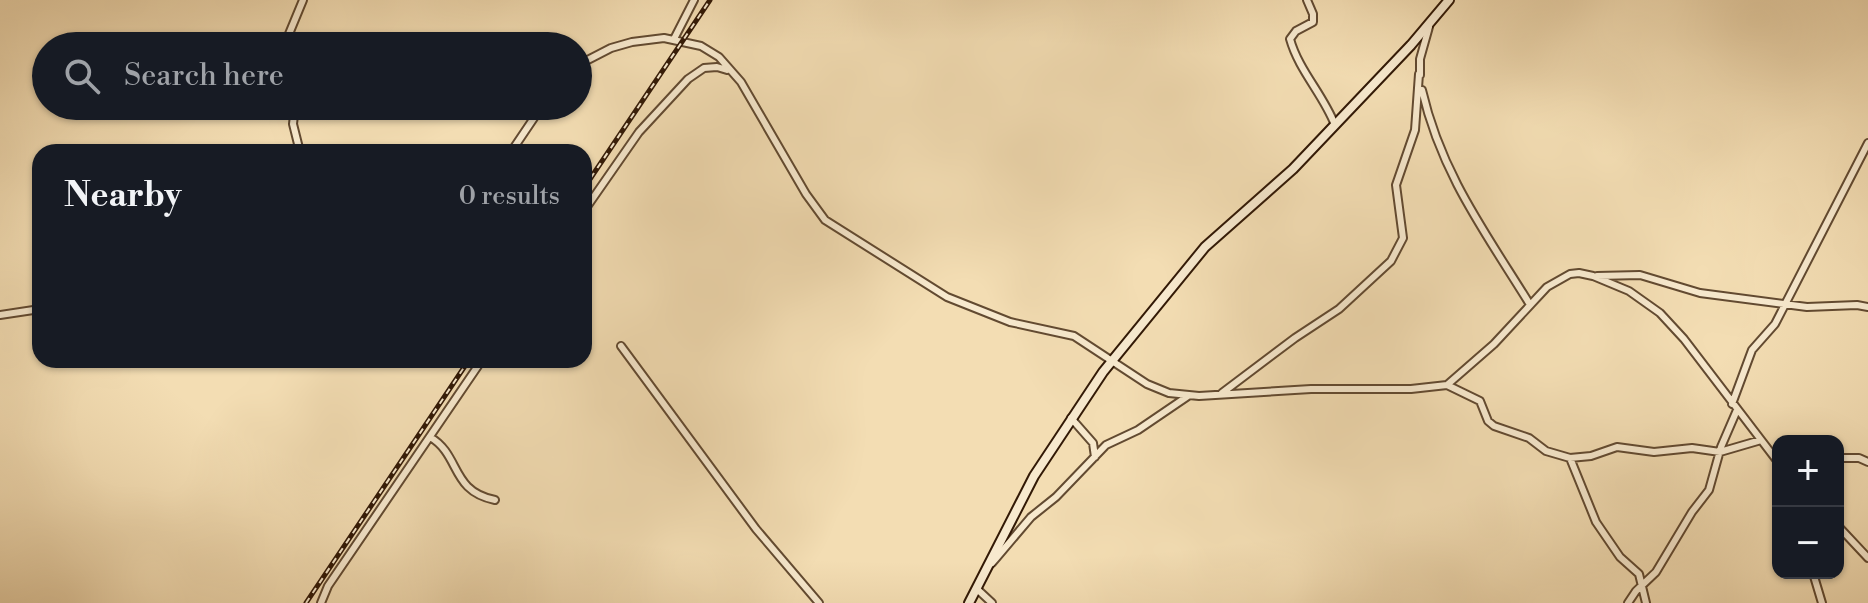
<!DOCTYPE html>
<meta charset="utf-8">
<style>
:root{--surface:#171b24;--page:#20242c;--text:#f1f3f6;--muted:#9ea1a6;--line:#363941}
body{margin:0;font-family:"Libre Bodoni",serif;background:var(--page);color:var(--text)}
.controls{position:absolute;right:24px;bottom:24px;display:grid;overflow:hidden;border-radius:16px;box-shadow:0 2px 6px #0004}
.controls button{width:72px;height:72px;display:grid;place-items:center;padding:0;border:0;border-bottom:2px solid var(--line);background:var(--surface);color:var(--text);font:40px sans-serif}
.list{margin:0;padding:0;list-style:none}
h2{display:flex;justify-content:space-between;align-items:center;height:104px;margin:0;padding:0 32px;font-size:34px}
h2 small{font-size:26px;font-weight:400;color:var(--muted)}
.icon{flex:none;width:44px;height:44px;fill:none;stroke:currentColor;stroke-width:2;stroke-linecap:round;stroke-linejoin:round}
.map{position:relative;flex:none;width:1868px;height:603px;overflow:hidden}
.search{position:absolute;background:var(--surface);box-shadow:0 2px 6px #0004;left:32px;top:32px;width:560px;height:88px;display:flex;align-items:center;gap:20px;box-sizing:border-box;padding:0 28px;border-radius:44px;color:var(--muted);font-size:30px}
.panel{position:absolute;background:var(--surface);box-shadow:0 2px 6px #0004;left:32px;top:144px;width:560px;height:224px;border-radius:24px}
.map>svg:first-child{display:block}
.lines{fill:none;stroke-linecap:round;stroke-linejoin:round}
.street-casing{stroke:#624a31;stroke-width:10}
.secondary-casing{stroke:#321906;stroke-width:12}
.street{stroke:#f7e9ce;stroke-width:6}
.secondary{stroke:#f7e9ce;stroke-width:8}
.rail-casing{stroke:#321906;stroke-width:5}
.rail{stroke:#f7e9ce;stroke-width:2;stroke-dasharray:6;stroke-linecap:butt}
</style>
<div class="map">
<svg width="1868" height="603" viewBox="0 0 1868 603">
<rect width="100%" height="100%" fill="#f3ddb3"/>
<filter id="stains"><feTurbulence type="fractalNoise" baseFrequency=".0025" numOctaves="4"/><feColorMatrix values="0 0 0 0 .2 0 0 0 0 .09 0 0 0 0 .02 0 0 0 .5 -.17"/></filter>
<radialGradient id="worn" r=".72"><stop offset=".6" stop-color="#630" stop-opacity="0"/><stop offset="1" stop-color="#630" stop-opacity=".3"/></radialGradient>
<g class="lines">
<!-- street casing -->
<g class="street-casing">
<path id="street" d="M 1307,0 L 1313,14 L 1313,22 L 1296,31 L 1290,39 C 1299,71 1323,94 1335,125
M 674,39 L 694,0
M 284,46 L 303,0
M 578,65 L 611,48 L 632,42 L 664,38 L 701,46 L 719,57 L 741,82 L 806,194 L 825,220 L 947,297 L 1010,322 L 1074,336 L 1147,384 L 1169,393 L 1199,396 L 1311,389 L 1411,389 L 1447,385 L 1494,344 L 1547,287 L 1570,274 L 1579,273 L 1593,276 L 1629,291 L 1660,313 L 1684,339 L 1778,462
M 1420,75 L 1420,59 L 1429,27
M 1422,90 C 1441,173 1485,232 1529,303
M 295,106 L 293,124 L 300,152
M 511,152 L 542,106
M 584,211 L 639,132 L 688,79 L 704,68 L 717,67 L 727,70
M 1597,276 L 1640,275 L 1700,293 L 1807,307 L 1857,305 L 1868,307
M 0,315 L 40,309
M 621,346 L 756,529 L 819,603
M 1447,385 L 1480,401 L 1488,421 L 1494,426 L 1529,438 L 1546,451 L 1570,458 L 1591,456 L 1617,447 L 1654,452 L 1692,448 L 1720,452 L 1761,440
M 1222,393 L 1295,338 L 1339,309 L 1391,261 L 1403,238 L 1396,185 L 1415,130 L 1419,74
M 1732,404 L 1752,350 L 1775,324 L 1868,143
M 1071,418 L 1093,443 L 1095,457
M 430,437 C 461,455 450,491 495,500
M 1570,458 L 1596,522 L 1620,557 L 1639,574 L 1646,603
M 1838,458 L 1859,458 L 1868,462
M 1838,526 L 1868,558
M 992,563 L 1031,517 L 1056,497 L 1106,445 L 1138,430 L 1188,396
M 1813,573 L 1822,603
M 977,589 L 992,603
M 321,603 L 328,586 L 482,360
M 1628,603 L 1636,591 L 1656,572 L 1692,512 L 1709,490 L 1721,447 L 1737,410"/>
</g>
<!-- secondary casing -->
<g class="secondary-casing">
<path id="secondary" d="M 969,603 L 1034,476 L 1103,372 L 1205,247 L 1293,169 L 1411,45 L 1449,0"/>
</g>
<!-- street -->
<use href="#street" class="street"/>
<!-- secondary -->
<use href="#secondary" class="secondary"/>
<!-- rail casing -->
<g class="rail-casing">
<path id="rail" d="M 584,188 L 710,0
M 306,603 L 469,360"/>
</g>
<!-- rail -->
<use href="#rail" class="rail"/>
</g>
<rect width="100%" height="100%" filter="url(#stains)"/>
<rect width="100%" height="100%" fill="url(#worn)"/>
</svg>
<div class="controls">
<button>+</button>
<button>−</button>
</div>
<div class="search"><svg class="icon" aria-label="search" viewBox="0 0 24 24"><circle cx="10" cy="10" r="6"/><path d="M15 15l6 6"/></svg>Search here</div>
<section class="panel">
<h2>Nearby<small>0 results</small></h2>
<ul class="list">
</ul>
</section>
</div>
